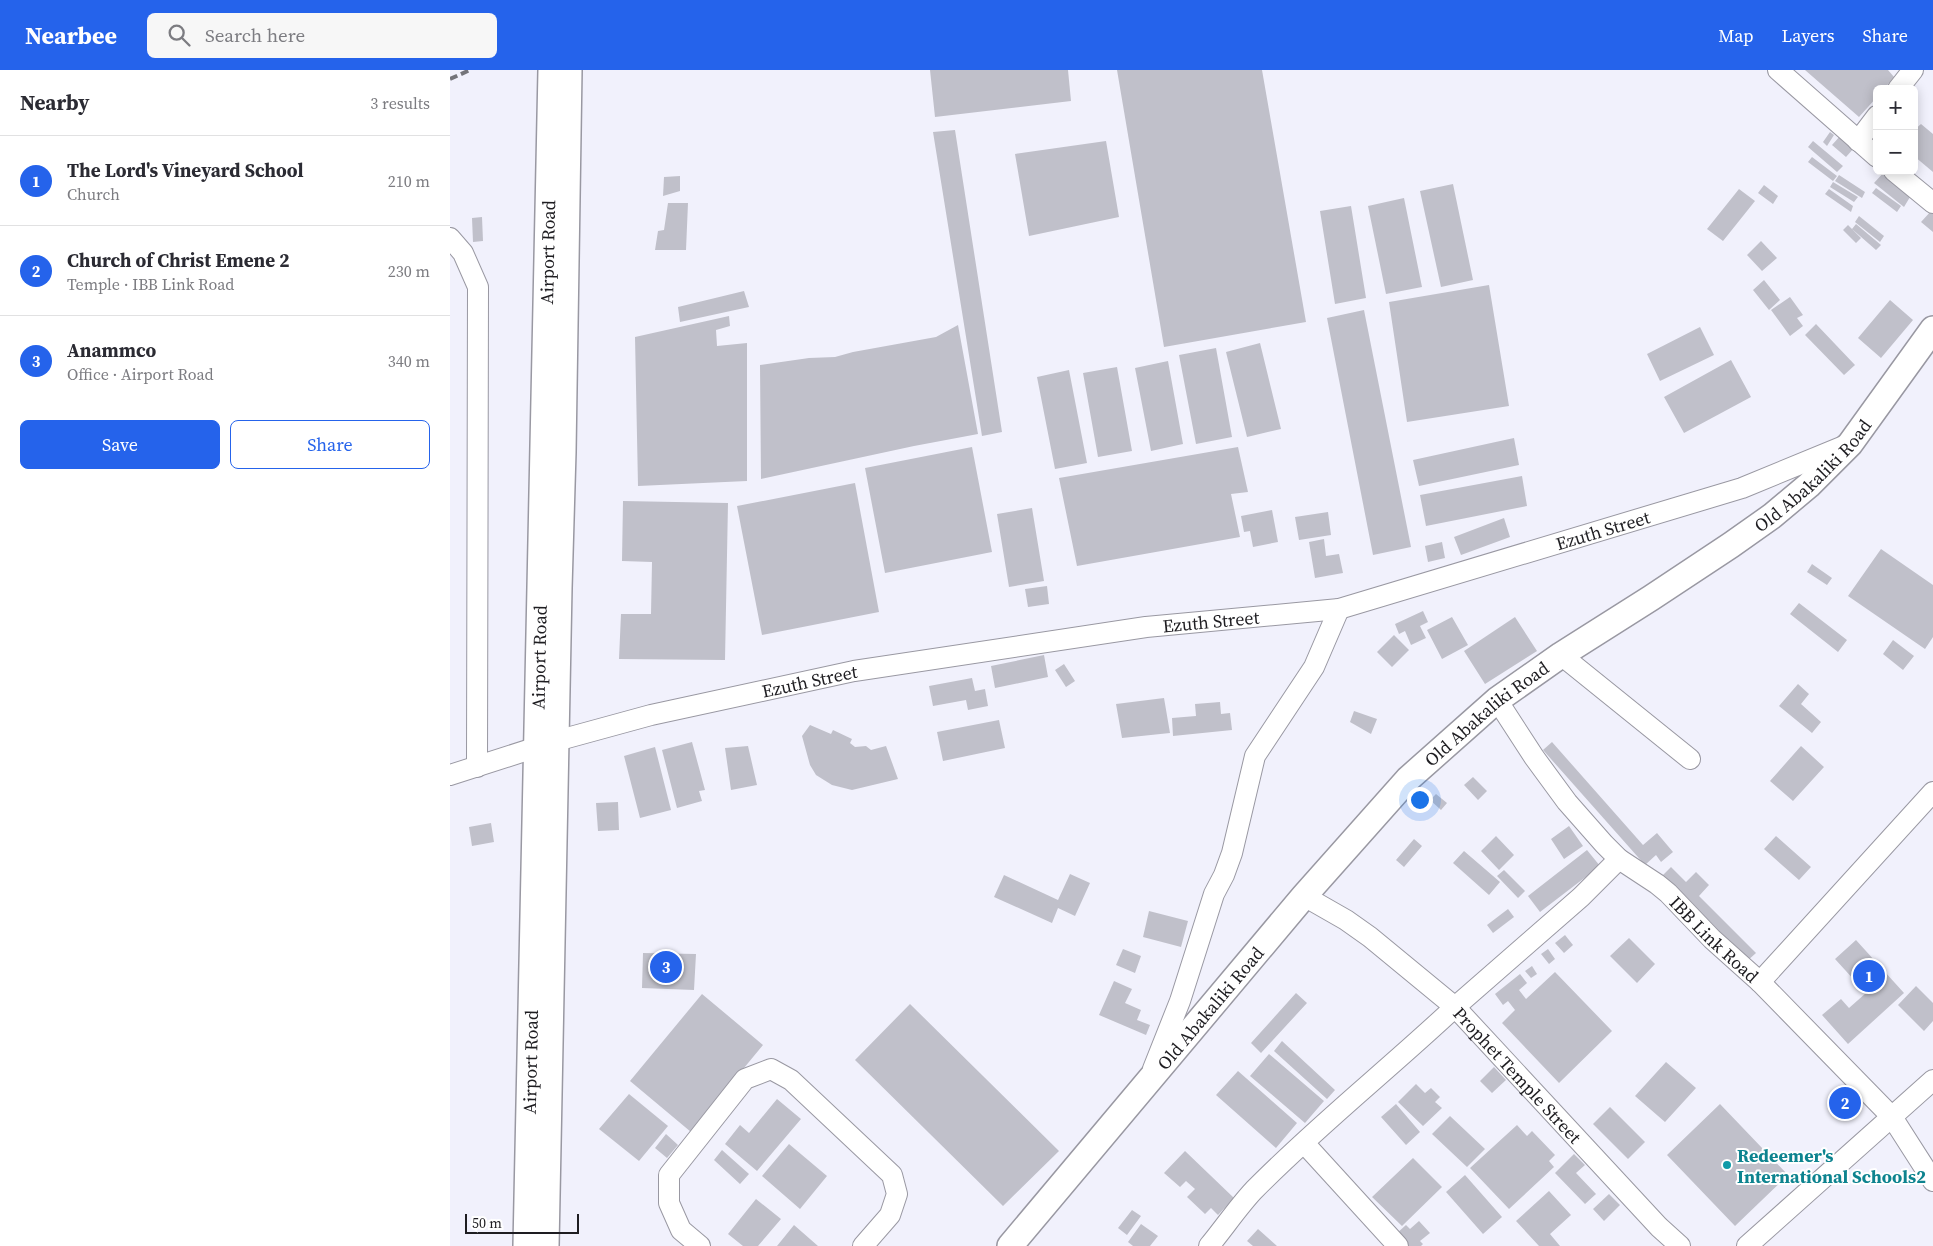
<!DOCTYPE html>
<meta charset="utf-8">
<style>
:root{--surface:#fff;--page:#f7f7f7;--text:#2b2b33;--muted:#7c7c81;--line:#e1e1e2;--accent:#2563eb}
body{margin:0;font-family:"Source Serif 4",serif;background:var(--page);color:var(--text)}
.controls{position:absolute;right:15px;top:15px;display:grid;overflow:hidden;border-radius:8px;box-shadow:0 2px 12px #0003}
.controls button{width:45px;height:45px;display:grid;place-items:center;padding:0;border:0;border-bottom:1px solid var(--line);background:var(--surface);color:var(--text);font:25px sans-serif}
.scale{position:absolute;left:15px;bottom:12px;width:114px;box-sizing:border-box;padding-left:5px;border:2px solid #1e1d21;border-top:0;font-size:14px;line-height:18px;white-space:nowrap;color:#1e1d21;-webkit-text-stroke:4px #fff;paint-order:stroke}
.you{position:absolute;left:969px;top:729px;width:18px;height:18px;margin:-12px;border:4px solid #fff;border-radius:50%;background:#1a73e8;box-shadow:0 0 0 8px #1a73e833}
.badge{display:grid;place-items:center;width:32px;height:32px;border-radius:50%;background:var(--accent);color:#fff;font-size:16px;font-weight:700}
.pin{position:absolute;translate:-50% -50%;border:2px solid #fff;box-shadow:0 1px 5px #0006}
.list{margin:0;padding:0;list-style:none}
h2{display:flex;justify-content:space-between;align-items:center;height:65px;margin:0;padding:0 20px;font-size:21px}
h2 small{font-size:16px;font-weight:400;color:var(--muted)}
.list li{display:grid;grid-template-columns:32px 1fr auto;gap:15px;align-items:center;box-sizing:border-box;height:90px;padding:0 20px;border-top:1px solid var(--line)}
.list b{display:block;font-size:19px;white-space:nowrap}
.list p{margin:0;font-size:16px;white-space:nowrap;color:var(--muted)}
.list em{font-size:16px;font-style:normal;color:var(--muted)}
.actions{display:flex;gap:10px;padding:15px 20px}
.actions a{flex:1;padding:11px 0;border:1px solid var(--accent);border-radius:8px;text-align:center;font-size:18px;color:var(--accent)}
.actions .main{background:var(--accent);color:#fff}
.icon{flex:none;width:28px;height:28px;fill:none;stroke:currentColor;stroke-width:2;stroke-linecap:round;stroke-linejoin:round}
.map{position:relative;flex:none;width:1483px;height:1176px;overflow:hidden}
header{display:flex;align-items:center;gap:30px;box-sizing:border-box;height:70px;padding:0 25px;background:var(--accent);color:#fff}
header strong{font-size:24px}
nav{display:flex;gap:28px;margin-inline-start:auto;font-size:18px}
.search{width:350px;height:45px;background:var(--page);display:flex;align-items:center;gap:12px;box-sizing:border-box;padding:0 18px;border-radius:8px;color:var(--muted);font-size:19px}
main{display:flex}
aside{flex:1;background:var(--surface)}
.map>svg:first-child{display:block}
.building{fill:#c0c0ca}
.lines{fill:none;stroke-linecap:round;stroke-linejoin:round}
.minor-casing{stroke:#9998a2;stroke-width:22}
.major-casing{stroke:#9998a2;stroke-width:28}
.minor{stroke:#fff;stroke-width:20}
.major{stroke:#fff;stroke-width:25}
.rail{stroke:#74747a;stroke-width:4;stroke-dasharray:8 4;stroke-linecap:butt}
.culture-dot{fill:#0f9aa8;stroke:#fff;stroke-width:2}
.labels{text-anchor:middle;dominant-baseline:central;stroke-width:4;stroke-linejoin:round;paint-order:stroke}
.street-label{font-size:18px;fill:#1e1d21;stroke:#fff}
.culture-label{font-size:18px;font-weight:bold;fill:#0d838f;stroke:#fff;text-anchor:start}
</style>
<header>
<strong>Nearbee</strong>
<div class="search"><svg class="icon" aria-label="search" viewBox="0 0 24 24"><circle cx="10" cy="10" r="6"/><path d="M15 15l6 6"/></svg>Search here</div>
<nav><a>Map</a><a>Layers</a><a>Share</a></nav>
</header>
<main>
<aside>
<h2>Nearby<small>3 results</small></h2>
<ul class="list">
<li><span class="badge">1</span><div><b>The Lord's Vineyard School</b><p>Church</p></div><em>210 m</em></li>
<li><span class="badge">2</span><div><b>Church of Christ Emene 2</b><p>Temple · IBB Link Road</p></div><em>230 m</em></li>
<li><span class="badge">3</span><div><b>Anammco</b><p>Office · Airport Road</p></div><em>340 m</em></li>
</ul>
<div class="actions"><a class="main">Save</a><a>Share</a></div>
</aside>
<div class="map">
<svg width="1483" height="1176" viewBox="0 0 1483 1176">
<rect width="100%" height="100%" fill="#f1f1fc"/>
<!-- building -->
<path class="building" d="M 480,0 L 618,0 L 621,31 L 485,47 Z
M 667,0 L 812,0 L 856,252 L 714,277 Z
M 1355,0 L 1438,0 L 1444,7 L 1434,19 L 1427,19 L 1427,27 L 1409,47 Z
M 1471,54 L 1483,64 L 1483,102 L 1464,86 L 1464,60 Z
M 505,60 L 552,362 L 532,366 L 483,62 Z
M 1380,62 L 1384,65 L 1377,76 L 1373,72 Z
M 1391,65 L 1404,78 L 1396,87 L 1382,75 Z
M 656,71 L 669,147 L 579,166 L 565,84 Z
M 1363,71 L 1393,96 L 1387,102 L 1358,77 Z
M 1362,87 L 1387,106 L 1383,111 L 1358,92 Z
M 1435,101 L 1463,122 L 1454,137 L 1424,113 Z
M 1389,105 L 1415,122 L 1412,128 L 1385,111 Z
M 230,106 L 230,121 L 213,126 L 214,107 Z
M 1383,112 L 1408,127 L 1404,132 L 1380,117 Z
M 1003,114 L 1023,210 L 991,217 L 970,121 Z
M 1314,115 L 1328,126 L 1323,134 L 1308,123 Z
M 1426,118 L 1451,136 L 1447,142 L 1422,123 Z
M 1289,119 L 1305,131 L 1273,171 L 1257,159 Z
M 1379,119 L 1403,136 L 1401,142 L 1375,124 Z
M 954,128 L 972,217 L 936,224 L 918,136 Z
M 218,133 L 238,133 L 236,180 L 205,180 L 208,161 L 214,160 Z
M 901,136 L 916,228 L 885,234 L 870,141 Z
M 1482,140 L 1483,141 L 1483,162 L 1471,152 Z
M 1409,146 L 1434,166 L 1430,172 L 1405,152 Z
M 32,147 L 33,171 L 23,172 L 22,148 Z
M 1406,154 L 1431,175 L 1426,180 L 1402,159 Z
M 1398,155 L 1411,168 L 1406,173 L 1393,160 Z
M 1311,171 L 1327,188 L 1312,201 L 1297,185 Z
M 1314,210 L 1330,230 L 1319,240 L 1303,220 Z
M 1039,215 L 1059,336 L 957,352 L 939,232 Z
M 294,221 L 299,237 L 230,252 L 228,237 Z
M 1340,227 L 1353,245 L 1347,248 L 1353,256 L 1340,266 L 1321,240 Z
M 1440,230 L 1463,250 L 1431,288 L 1408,268 Z
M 914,240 L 961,477 L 923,485 L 877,248 Z
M 279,246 L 280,256 L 266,260 L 267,276 L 297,273 L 297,411 L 188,416 L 185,267 Z
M 1366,254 L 1405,295 L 1394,305 L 1355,265 Z
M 508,255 L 528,364 L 464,376 L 311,409 L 310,295 L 359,288 L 385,287 L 403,282 L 486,267 Z
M 1250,257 L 1264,285 L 1210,311 L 1197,284 Z
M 810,273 L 831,359 L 797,367 L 776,282 Z
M 766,278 L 782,367 L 746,374 L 729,285 Z
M 1281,290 L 1301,327 L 1234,363 L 1214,327 Z
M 718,291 L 733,374 L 701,381 L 685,298 Z
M 667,297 L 682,381 L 648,387 L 633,303 Z
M 619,300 L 637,393 L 605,399 L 587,307 Z
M 1064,368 L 1069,395 L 969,416 L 963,390 Z
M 522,377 L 542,482 L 435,503 L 415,398 Z
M 788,377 L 798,422 L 781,424 L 790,467 L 627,496 L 609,408 Z
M 1072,406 L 1077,436 L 976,456 L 970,425 Z
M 405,413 L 429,542 L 312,565 L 287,436 Z
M 173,431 L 278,433 L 275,590 L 169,589 L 171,544 L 201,544 L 202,492 L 172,491 Z
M 582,438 L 594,511 L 559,517 L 547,444 Z
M 822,440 L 828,472 L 803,477 L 800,461 L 794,462 L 791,446 Z
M 878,442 L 881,465 L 849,470 L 845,447 Z
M 1054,448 L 1060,467 L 1011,485 L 1004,467 Z
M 874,469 L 876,486 L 889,484 L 893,503 L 865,508 L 859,472 Z
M 992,472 L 995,488 L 978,492 L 975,476 Z
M 1431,479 L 1483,515 L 1483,567 L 1475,579 L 1398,526 Z
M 1362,494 L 1382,508 L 1377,515 L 1357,502 Z
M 597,516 L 599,534 L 578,537 L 575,519 Z
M 1349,533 L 1397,570 L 1388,582 L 1340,544 Z
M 973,541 L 978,552 L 970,556 L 976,568 L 961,575 L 955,561 L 949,564 L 945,554 Z
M 1002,547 L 1018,575 L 992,589 L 977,560 Z
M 1065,547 L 1087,581 L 1035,614 L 1014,581 Z
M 944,565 L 959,580 L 942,597 L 927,582 Z
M 1443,570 L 1464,586 L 1453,600 L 1433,584 Z
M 594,585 L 598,607 L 545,618 L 541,596 Z
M 614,594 L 625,611 L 616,617 L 605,600 Z
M 522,608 L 525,621 L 535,619 L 538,636 L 518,640 L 516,630 L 483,636 L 479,616 Z
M 1348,614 L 1359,624 L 1351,634 L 1371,652 L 1362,663 L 1329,636 Z
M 714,628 L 720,663 L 672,668 L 666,634 Z
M 770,632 L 771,644 L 780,643 L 782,660 L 723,666 L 722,648 L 746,646 L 745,634 Z
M 904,641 L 927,649 L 921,664 L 900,652 Z
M 549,650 L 555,678 L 493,691 L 487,662 Z
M 360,655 L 381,664 L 383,660 L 402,669 L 400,673 L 405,677 L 416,676 L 421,680 L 436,676 L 448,709 L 402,720 L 382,715 L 366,705 L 360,695 L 352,666 Z
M 242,672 L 255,720 L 249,721 L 252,731 L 227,738 L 212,680 Z
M 1102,672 L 1193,775 L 1207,763 L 1223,782 L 1211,792 L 1206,785 L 1195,795 L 1093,680 Z
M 298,676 L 307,715 L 281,720 L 275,678 Z
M 1351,676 L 1374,697 L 1343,731 L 1320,711 Z
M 205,677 L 221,740 L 190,748 L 174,686 Z
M 1023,707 L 1037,721 L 1028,730 L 1014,715 Z
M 986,724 L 997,733 L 991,740 L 980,730 Z
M 168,732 L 169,760 L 148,761 L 146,733 Z
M 41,753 L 44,772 L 22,776 L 19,757 Z
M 1119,756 L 1133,776 L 1114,789 L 1101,769 Z
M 1046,766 L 1064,785 L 1049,800 L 1031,781 Z
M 1326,766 L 1361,797 L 1349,810 L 1314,779 Z
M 964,769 L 972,776 L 954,797 L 946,790 Z
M 1137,780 L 1150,796 L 1090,842 L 1078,826 Z
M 1014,781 L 1050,812 L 1039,825 L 1003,793 Z
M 1221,797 L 1236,812 L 1246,802 L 1259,815 L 1249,826 L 1306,883 L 1296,892 L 1211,807 Z
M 1054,800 L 1075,821 L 1068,828 L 1047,806 Z
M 620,804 L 640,813 L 625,846 L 608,838 L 602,853 L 544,827 L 554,805 L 608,830 Z
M 1058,839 L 1064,847 L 1043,863 L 1037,855 Z
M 699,841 L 738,851 L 731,877 L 693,867 Z
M 1115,865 L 1123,875 L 1114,883 L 1105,873 Z
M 1179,868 L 1205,894 L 1187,913 L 1160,886 Z
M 1406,870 L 1454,923 L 1398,974 L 1372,945 L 1391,929 L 1399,938 L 1416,923 L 1385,889 Z
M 673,879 L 691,886 L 685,903 L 666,895 Z
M 1098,879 L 1105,889 L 1099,894 L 1091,884 Z
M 193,883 L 246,884 L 244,920 L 192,918 Z
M 1082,896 L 1087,904 L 1081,908 L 1075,901 Z
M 1105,902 L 1162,961 L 1109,1013 L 1052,953 L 1065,940 L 1058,931 L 1053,935 L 1045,924 L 1070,904 L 1077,913 L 1069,920 L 1076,929 Z
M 664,911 L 682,919 L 675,933 L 691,940 L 687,950 L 700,955 L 696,965 L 649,945 Z
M 1466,916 L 1483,933 L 1483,951 L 1474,961 L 1448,935 Z
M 846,923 L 857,933 L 811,983 L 801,973 Z
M 252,924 L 313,975 L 241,1062 L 180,1011 Z
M 460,934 L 609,1081 L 553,1136 L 405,990 Z
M 832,971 L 885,1020 L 877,1029 L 824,981 Z
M 819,984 L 874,1031 L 855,1053 L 800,1006 Z
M 1216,992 L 1246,1018 L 1215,1052 L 1185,1026 Z
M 1044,997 L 1056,1010 L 1042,1023 L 1030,1011 Z
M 788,1001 L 847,1053 L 826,1078 L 766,1025 Z
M 966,1014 L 975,1023 L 981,1018 L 990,1027 L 985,1032 L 992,1038 L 973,1056 L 948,1032 Z
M 179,1024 L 218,1056 L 189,1091 L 149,1059 Z
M 327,1029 L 351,1049 L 307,1101 L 275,1074 L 290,1055 L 299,1063 Z
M 946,1034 L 970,1062 L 956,1075 L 931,1047 Z
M 1270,1034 L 1338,1105 L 1285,1156 L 1217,1085 Z
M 1160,1037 L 1195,1072 L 1178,1089 L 1143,1054 Z
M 1000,1046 L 1035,1079 L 1017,1097 L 982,1064 Z
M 1067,1055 L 1077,1066 L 1082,1061 L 1105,1085 L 1099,1091 L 1104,1097 L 1059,1139 L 1020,1098 Z
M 216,1064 L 228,1075 L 217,1088 L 205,1078 Z
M 339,1074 L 377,1106 L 350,1139 L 312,1106 Z
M 272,1080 L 299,1104 L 290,1114 L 264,1090 Z
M 735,1081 L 784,1128 L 768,1145 L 761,1138 L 755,1144 L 737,1127 L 745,1119 L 736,1111 L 730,1117 L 714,1103 Z
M 1124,1084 L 1135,1095 L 1126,1103 L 1146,1124 L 1135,1134 L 1105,1103 Z
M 963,1088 L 992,1117 L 952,1156 L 922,1127 Z
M 1015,1105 L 1052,1147 L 1033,1164 L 996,1122 Z
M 1099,1121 L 1121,1145 L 1100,1164 L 1110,1176 L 1089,1176 L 1066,1151 Z
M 1159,1124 L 1170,1135 L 1154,1151 L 1143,1139 Z
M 306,1129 L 331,1149 L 308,1176 L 293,1176 L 278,1164 Z
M 682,1140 L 691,1146 L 677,1165 L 668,1158 Z
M 969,1151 L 980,1163 L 970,1171 L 973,1174 L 971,1176 L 957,1176 L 946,1164 L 956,1155 L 960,1159 Z
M 691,1154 L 708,1166 L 700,1176 L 683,1176 L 678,1172 Z
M 344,1155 L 368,1176 L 327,1176 Z
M 808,1159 L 827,1176 L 803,1176 L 797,1171 Z"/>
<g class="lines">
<!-- minor casing -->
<g class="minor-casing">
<g id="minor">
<path d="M 1328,0 L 1427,87"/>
<path d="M 1448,19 L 1463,0"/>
<path d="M 1408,71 L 1427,46"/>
<path d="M 1444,101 L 1483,133"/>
<path d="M 0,168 L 13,183 L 28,217 L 27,697"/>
<path d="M 1111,585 L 1240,689"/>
<path id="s1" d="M 1047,630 L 1084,687 L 1117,732 L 1154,774 L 1169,789 L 1207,814 L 1218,823 L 1262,869 L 1310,912 L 1442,1047 L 1483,1111"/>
<path id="s2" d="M 0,705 L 106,671 L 201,645 L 404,601 L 696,557 L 889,539 L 1292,418 L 1394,376"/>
<path d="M 854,826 L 896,850 L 920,867 L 1005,937 L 1131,827 L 1169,789"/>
<path d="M 1310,912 L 1483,722"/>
<path d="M 703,999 L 730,931 L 764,824 L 774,805 L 782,783 L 805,686 L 864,597 L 889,539"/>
<path d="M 854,1073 L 948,1176"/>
<path d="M 250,1176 L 231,1160 L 219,1133 L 219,1105 L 295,1009 L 321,999 L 341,1010 L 442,1105 L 447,1124 L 440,1145 L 413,1176"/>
<path id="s3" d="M 759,1176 C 774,1158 788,1137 804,1120 C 868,1055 939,999 1005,937 L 1209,1157 L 1230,1176"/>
<path d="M 1297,1176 L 1483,1010"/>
</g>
</g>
<!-- major casing -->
<g class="major-casing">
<g id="major">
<path id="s4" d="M 76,1176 L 101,0"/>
<path d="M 96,1176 L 109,518 L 113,382 L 119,0"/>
<path id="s5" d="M 560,1176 L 854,826 L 958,709 L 1047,630 L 1111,585 L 1201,528 L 1281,475 L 1322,446 L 1359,415 L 1400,374 L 1483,259"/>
</g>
</g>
<!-- minor -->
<use href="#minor" class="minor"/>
<!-- major -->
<use href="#major" class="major"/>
<!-- rail -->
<path class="rail" d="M 0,9 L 20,0"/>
</g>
<!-- markers -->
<circle class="culture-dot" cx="1277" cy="1095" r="5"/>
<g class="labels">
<!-- street labels -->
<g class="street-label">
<text stroke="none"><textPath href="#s4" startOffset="994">Airport Road</textPath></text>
<text stroke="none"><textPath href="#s5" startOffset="1121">Old Abakaliki Road</textPath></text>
<text stroke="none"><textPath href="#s2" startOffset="1182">Ezuth Street</textPath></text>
<text stroke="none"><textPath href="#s2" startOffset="778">Ezuth Street</textPath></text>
<text stroke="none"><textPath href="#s4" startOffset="589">Airport Road</textPath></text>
<text stroke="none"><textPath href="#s2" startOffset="372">Ezuth Street</textPath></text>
<text stroke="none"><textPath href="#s5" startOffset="716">Old Abakaliki Road</textPath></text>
<text stroke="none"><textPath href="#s1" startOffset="326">IBB Link Road</textPath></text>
<text stroke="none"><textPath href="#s5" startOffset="311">Old Abakaliki Road</textPath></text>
<text stroke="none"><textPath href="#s4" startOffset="184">Airport Road</textPath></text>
<text stroke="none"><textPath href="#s3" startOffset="436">Prophet Temple Street</textPath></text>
</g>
<!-- culture labels -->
<g class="culture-label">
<text x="1287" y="1085">Redeemer's<tspan x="1287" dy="21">International Schools2</tspan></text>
</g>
</g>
</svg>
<div class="controls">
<button>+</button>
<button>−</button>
</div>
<div class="scale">50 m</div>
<div class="you"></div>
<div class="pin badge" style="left:1419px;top:906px">1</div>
<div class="pin badge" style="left:1395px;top:1033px">2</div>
<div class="pin badge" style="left:216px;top:897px">3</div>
</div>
</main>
